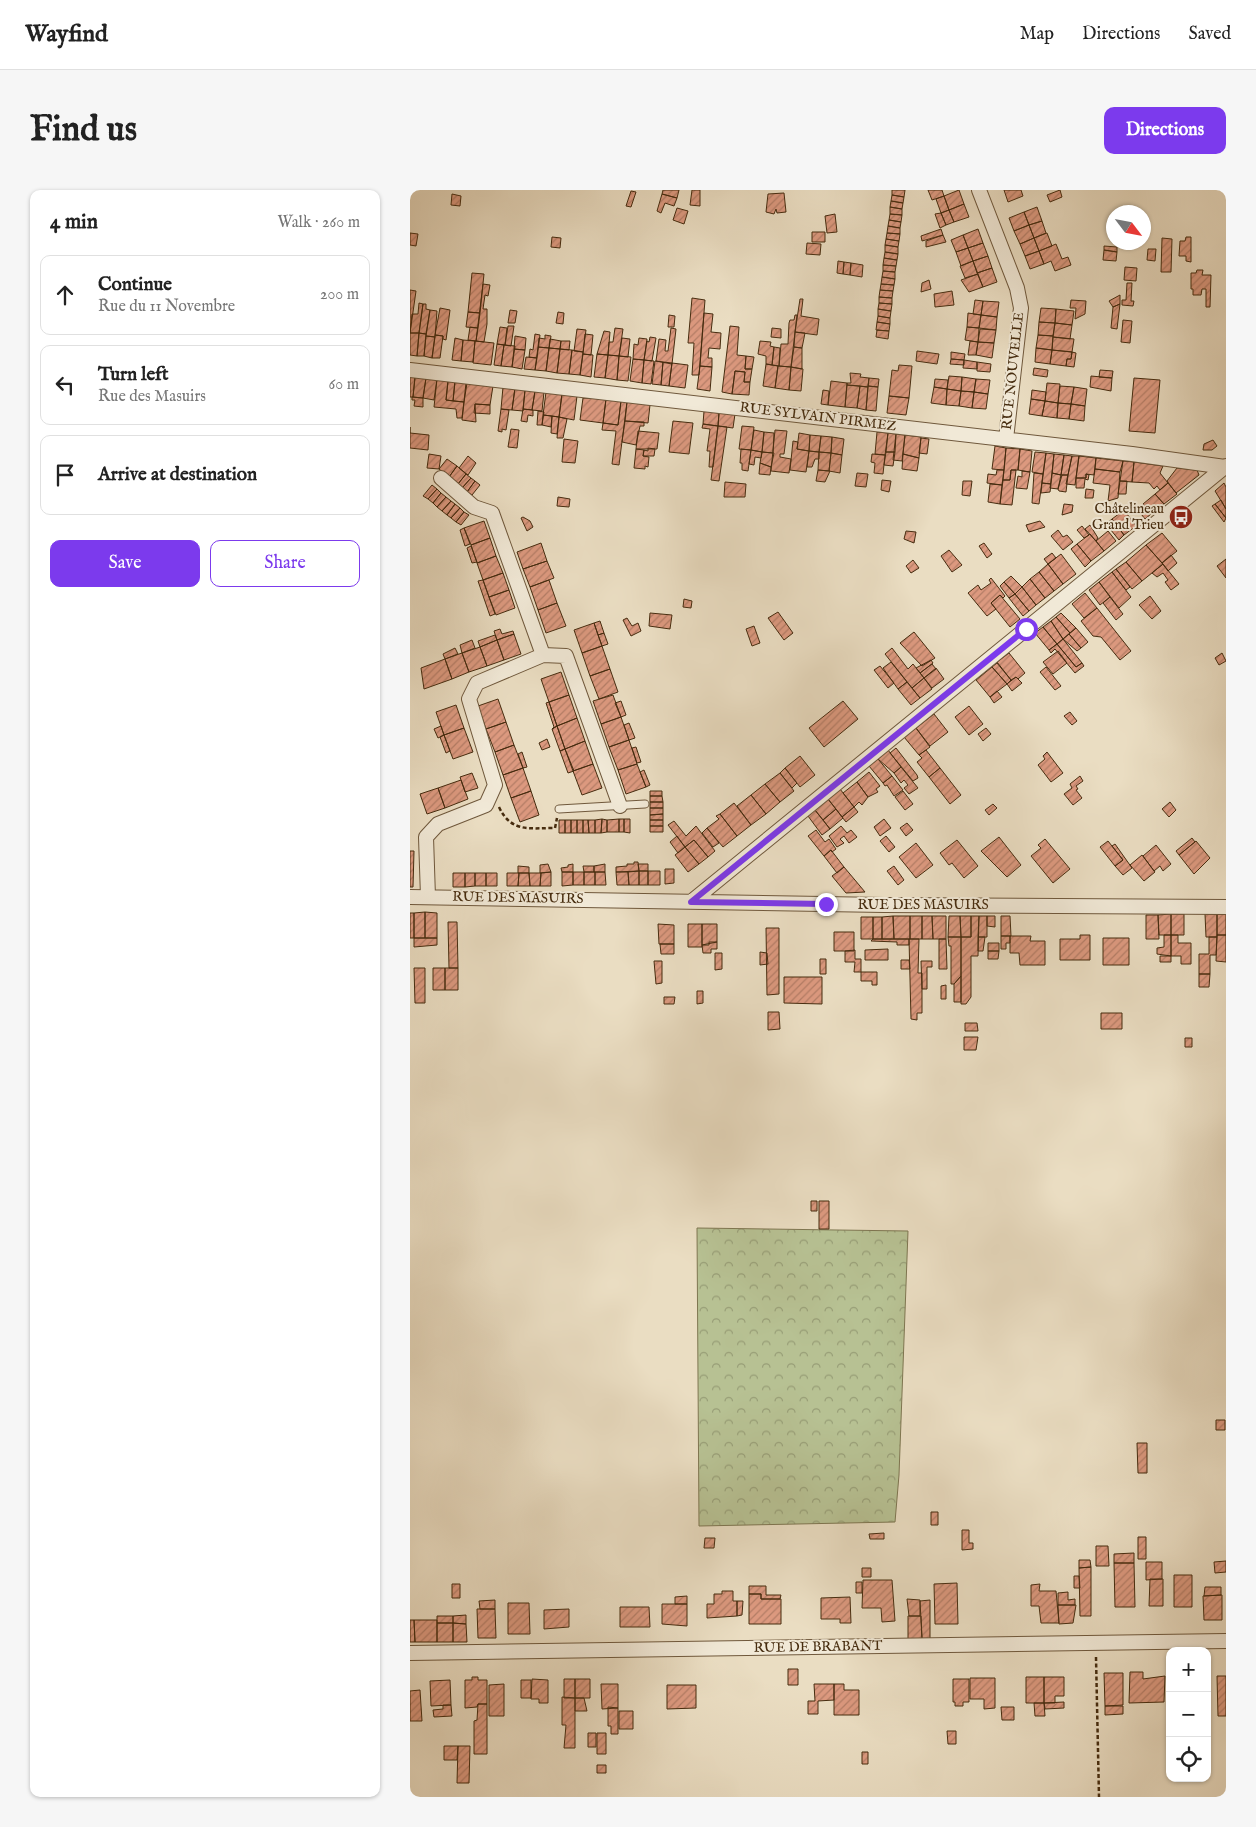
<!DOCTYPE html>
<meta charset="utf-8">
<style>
:root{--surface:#fff;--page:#f6f6f6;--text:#222;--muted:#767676;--line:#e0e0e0;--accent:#7c3aed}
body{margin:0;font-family:"IM FELL English",serif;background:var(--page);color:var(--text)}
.controls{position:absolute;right:15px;bottom:15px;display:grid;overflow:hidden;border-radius:10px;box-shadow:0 1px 4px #0004}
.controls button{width:45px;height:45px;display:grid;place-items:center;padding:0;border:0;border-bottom:1px solid var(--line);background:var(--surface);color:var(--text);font:25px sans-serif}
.compass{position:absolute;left:696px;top:15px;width:45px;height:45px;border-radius:50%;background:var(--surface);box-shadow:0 1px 4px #0004;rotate:122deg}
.stop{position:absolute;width:15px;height:15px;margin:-11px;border:4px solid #7c3aed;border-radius:50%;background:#fff}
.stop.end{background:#7c3aed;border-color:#fff;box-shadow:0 1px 5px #0008}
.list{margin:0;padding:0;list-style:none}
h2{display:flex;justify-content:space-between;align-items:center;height:65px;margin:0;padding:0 20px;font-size:21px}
h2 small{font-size:16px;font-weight:400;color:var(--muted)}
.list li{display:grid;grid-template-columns:32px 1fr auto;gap:15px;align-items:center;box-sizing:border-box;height:80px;margin:0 10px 10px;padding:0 10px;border:1px solid var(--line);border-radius:10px}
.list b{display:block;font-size:19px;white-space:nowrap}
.list p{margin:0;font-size:16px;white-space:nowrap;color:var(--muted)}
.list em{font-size:16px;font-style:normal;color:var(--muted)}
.actions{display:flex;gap:10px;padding:15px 20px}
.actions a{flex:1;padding:11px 0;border:1px solid var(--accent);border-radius:10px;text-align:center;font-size:18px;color:var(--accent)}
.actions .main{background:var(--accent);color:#fff}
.icon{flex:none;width:28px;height:28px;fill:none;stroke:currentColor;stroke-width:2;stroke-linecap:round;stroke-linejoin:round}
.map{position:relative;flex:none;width:816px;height:1607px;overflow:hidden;border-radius:10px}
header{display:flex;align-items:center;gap:30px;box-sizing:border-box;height:70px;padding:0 25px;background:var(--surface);border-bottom:1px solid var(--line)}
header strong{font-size:24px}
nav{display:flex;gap:28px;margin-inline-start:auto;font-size:18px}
.intro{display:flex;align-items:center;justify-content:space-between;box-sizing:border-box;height:120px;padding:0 30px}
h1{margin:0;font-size:35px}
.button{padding:12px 22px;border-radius:10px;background:var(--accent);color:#fff;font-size:18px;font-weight:700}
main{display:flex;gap:30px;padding:0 30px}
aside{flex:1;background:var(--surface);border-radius:10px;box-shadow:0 1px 4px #0004}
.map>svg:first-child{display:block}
.forest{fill:url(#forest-crowns);stroke:#7e7651}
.building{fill:url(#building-hatch);stroke:#462c0f}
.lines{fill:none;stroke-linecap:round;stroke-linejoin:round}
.lane-casing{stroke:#6f583c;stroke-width:9}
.street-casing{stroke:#6f583c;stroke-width:16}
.path{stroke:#462c0f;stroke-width:2.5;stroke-dasharray:4 2.5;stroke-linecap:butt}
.lane{stroke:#f1e9d7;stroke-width:7}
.street{stroke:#f1e9d7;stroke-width:14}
.route{stroke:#7c3aed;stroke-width:6}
.labels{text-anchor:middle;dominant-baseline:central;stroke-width:4;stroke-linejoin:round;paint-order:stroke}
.street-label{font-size:14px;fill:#462c0f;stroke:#f1e9d7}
.poi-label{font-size:14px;fill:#462c0f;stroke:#f1e9d7;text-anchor:end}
</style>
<header>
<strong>Wayfind</strong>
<nav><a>Map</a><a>Directions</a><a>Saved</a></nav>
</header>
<div class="intro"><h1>Find us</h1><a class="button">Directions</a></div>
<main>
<aside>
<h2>4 min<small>Walk · 260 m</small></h2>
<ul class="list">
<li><svg class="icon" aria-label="ahead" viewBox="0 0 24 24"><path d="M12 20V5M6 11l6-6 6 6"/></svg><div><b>Continue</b><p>Rue du 11 Novembre</p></div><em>200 m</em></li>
<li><svg class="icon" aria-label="left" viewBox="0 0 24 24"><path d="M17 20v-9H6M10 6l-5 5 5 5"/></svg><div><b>Turn left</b><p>Rue des Masuirs</p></div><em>60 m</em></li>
<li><svg class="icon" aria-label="arrive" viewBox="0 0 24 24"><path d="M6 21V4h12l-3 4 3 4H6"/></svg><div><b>Arrive at destination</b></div></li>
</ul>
<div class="actions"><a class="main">Save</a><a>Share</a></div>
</aside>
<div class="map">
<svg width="816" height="1607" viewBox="0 0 816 1607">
<defs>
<pattern id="forest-crowns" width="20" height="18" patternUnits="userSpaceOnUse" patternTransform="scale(1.25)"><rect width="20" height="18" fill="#b7c193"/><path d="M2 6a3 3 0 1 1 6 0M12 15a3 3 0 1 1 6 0" fill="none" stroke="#979d76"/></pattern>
<pattern id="building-hatch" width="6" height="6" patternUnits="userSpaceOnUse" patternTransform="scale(1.25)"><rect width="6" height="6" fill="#dc997f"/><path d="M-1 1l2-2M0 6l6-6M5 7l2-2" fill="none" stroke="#b47d66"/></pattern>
</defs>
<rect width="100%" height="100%" fill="#eaddc2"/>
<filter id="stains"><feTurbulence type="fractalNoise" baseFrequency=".004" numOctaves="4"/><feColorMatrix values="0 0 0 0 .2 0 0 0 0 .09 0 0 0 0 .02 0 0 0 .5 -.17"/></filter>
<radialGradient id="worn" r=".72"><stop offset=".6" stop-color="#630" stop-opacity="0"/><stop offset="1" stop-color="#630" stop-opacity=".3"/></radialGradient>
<!-- forest -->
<path class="forest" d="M 287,1038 L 498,1041 L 489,1285 L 485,1332 L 289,1336 Z"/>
<!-- building -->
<path class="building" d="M 253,0 L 269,0 L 267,8 L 252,4 Z
M 282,0 L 290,0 L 290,16 L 280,15 Z
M 482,0 L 495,0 L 494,7 L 482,5 Z
M 518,0 L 532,0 L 534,6 L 522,10 Z
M 549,0 L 554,14 L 539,20 L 534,6 Z
M 594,0 L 611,0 L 613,6 L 598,12 Z
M 650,0 L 652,7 L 640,12 L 637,5 Z
M 221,1 L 226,2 L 221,17 L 216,16 Z
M 374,3 L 376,22 L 367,23 L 366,19 L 364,24 L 356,22 L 358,4 Z
M 42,4 L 51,6 L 50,16 L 41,15 Z
M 252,4 L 267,8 L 264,16 L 255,13 L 251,23 L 247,21 Z
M 482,5 L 494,7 L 493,13 L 481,11 Z
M 534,6 L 539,20 L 531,23 L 526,9 Z
M 481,11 L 493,13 L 492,19 L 480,17 Z
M 554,14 L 559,27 L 544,32 L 539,20 Z
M 480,17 L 492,19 L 492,25 L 480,24 Z
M 627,17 L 632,31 L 619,35 L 614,22 Z
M 267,18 L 278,21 L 274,34 L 263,30 Z
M 539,20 L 544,32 L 536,35 L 531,23 Z
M 614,22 L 619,35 L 604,41 L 599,28 Z
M 531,23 L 536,35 L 530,38 L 525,24 Z
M 425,24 L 427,42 L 417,43 L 415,26 Z
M 480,24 L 492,25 L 491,32 L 479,30 Z
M 479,30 L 491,32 L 490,38 L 478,36 Z
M 632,31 L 636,43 L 624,48 L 619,35 Z
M 619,35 L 624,48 L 610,54 L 604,41 Z
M 478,36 L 490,38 L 490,44 L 477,43 Z
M 531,39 L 533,45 L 512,51 L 511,46 Z
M 568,39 L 573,53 L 558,58 L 553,45 Z
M 402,42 L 415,42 L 415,52 L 402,52 Z
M 0,43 L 8,44 L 6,56 L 0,55 Z
M 477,43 L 490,44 L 489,51 L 476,49 Z
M 637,43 L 642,56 L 629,61 L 624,48 Z
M 533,45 L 536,52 L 516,57 L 516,51 Z
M 553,45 L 558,58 L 546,62 L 541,50 Z
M 142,47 L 151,48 L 150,58 L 141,57 Z
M 776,47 L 781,47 L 781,72 L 776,71 L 776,66 L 769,66 L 770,51 L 775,51 Z
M 624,48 L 629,61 L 615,66 L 610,54 Z
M 752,48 L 762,49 L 761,82 L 751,82 Z
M 476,49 L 489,51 L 488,57 L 475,55 Z
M 397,53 L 411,54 L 410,65 L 396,64 Z
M 573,53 L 578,66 L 563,71 L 558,58 Z
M 646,54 L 652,69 L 658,67 L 661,75 L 645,81 L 641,71 L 634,74 L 629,61 Z
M 475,55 L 488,57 L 488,64 L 475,62 Z
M 694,56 L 707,57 L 707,62 L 694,60 Z
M 558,58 L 563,71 L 551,76 L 546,62 Z
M 738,59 L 746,59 L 745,71 L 737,70 Z
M 694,60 L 707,62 L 706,71 L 693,70 Z
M 629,61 L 634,74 L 620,79 L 615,66 Z
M 475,62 L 488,64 L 487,70 L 474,68 Z
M 578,66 L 582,78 L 567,83 L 563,71 Z
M 474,68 L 487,70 L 486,76 L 473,75 Z
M 428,71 L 434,72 L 433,84 L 427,83 Z
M 563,71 L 568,84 L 555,88 L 550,76 Z
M 434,72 L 441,73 L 440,85 L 433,84 Z
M 441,73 L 453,75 L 452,87 L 440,85 Z
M 473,75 L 486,76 L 485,82 L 473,81 Z
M 715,77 L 727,78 L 726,91 L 714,90 Z
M 582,78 L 587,92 L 573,97 L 567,83 Z
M 787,80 L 793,80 L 792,85 L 801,85 L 800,117 L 796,117 L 796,99 L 792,99 L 791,105 L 783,105 L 783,99 L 781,99 L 781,83 L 786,83 Z
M 473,81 L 485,82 L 485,89 L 472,87 Z
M 62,83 L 74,84 L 70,123 L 58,122 Z
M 568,84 L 573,97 L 559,102 L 551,90 Z
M 472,87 L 485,89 L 484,95 L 471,94 Z
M 519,90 L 521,99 L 511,102 L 512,93 Z
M 717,93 L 722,93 L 721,111 L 724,111 L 723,116 L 712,115 L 712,110 L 716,110 Z
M 73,94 L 80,95 L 78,106 L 75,105 L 73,119 L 77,119 L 77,134 L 74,152 L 66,151 Z
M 471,94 L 484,95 L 483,101 L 470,100 Z
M 0,100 L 6,101 L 0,143 Z
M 470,100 L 483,101 L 482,108 L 469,107 Z
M 542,101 L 544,115 L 525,117 L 524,104 Z
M 710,105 L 710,114 L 703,117 L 699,111 Z
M 469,107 L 482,108 L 482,114 L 469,113 Z
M 282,108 L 295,110 L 289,185 L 282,185 L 284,153 L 278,153 Z
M 390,109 L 393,109 L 391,126 L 409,129 L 407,145 L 385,142 Z
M 565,110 L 573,111 L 571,125 L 563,124 Z
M 661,110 L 676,111 L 675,124 L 665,129 L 666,118 L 660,118 Z
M 573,111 L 589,112 L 587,127 L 571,125 Z
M 9,113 L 13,114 L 9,143 L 0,143 L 2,124 L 8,124 Z
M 469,113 L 482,114 L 481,121 L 468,119 Z
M 13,114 L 16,114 L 16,119 L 20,120 L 16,144 L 9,143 Z
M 710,114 L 707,139 L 701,138 L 703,117 Z
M 30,118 L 40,120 L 36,150 L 33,149 L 33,146 L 25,145 Z
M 631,118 L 646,119 L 645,133 L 629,132 Z
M 468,119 L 481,121 L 480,128 L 468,126 Z
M 646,119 L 664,121 L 662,135 L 645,133 Z
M 20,120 L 27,121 L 25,147 L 16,146 Z
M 100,120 L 107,121 L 105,133 L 98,133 Z
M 58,122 L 70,123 L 68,138 L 56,137 Z
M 148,122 L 154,123 L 153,134 L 146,133 Z
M 294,123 L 303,124 L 301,142 L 311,143 L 310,159 L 299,158 L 298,168 L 302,168 L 302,177 L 290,176 Z
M 558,123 L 571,125 L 569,138 L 557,137 Z
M 259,125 L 265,126 L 264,137 L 258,137 Z
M 385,125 L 387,125 L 381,177 L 369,176 L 371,154 L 378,154 L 379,133 L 380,130 L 384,130 Z
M 571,125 L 587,127 L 586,140 L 569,138 Z
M 468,126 L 480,128 L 480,134 L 467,132 Z
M 713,130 L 722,131 L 720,153 L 711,152 Z
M 467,132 L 480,134 L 479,141 L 466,140 Z
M 629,132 L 645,133 L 643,146 L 628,145 Z
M 645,133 L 662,135 L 660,149 L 643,147 Z
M 98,136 L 104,136 L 101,156 L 95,155 Z
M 320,136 L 329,137 L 327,165 L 336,166 L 335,179 L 342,179 L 340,192 L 334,192 L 335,182 L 325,181 L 322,204 L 312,202 Z
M 60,137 L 68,138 L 66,151 L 58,150 Z
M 90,137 L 97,138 L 95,155 L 87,154 Z
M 557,137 L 569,138 L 568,152 L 555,150 Z
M 205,138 L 213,139 L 209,166 L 198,165 L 199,152 L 203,152 Z
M 261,138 L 266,139 L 262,174 L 246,171 L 249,149 L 256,150 L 255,161 L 258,161 Z
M 362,138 L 371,139 L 371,148 L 361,147 Z
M 167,139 L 176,140 L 173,162 L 164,161 Z
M 570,139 L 586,140 L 584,153 L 568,152 Z
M 467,140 L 479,141 L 478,149 L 466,147 Z
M 194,141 L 200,142 L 198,165 L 187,164 Z
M 385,142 L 395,143 L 392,158 L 384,157 Z
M 0,143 L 9,143 L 7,166 L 0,165 Z
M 9,143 L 16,144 L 14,166 L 7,166 Z
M 125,144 L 130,145 L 127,168 L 119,167 L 120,159 L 123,160 Z
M 175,144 L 183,145 L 181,165 L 173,164 Z
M 25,145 L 33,146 L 30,168 L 22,168 Z
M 135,145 L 141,146 L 139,158 L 128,157 L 129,148 L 135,149 Z
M 628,145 L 643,146 L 642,160 L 626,158 Z
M 16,146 L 25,147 L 22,168 L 14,166 Z
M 105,146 L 116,148 L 115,160 L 104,159 Z
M 240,147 L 246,148 L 242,171 L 234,170 L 237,151 L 239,152 Z
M 643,147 L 664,149 L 662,162 L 642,160 Z
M 45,148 L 53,150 L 51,171 L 42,170 Z
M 212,148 L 220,149 L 218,167 L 209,166 Z
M 229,148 L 237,149 L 234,170 L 223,169 L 224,154 L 228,155 Z
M 140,149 L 151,151 L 150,159 L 139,158 Z
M 53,150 L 65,151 L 63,172 L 51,171 Z
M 65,151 L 84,153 L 81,175 L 63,173 Z
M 151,151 L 160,151 L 159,160 L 150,159 Z
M 350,151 L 361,152 L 360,156 L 364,157 L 362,175 L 356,174 L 356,166 L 348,164 Z
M 560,151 L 568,152 L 566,165 L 558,165 Z
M 568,152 L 584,153 L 582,168 L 566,165 Z
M 87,154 L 94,155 L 91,176 L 84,175 Z
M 94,155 L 105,156 L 102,177 L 91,176 Z
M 128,157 L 139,158 L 136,181 L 125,180 Z
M 364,157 L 370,158 L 369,176 L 362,175 Z
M 384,157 L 392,158 L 392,179 L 381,177 Z
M 139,158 L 150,159 L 147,183 L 136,181 Z
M 626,158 L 642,160 L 640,174 L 625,172 Z
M 104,159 L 115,160 L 112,179 L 102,177 Z
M 150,159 L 162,160 L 159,184 L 147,183 Z
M 162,160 L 173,162 L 170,185 L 159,184 Z
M 642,160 L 662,162 L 661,169 L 657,169 L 656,176 L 640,174 Z
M 507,161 L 529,164 L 527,174 L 506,171 Z
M 541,162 L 555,164 L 554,170 L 541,169 Z
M 662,162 L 666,163 L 664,177 L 656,176 L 657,169 L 661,169 Z
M 173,164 L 183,165 L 181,187 L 170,185 Z
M 187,164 L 198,165 L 195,188 L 184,187 Z
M 198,165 L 209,166 L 207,190 L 195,188 Z
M 209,166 L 221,167 L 218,191 L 207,190 Z
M 336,166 L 344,167 L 342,179 L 335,179 Z
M 116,167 L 127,168 L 125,180 L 114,179 Z
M 223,169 L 234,170 L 232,193 L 220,191 Z
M 541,169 L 554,170 L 554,175 L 540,174 Z
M 234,170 L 244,171 L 241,194 L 232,193 Z
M 554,170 L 567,172 L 567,179 L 553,178 Z
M 245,171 L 253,172 L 251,195 L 242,194 Z
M 253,172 L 262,173 L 259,196 L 251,195 Z
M 567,172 L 581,174 L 580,182 L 567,181 Z
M 262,173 L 278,175 L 275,198 L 259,196 Z
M 356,174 L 368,176 L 365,198 L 353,196 Z
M 489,175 L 502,176 L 499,208 L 479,206 L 482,180 L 488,181 Z
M 290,176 L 302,177 L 300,201 L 287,199 Z
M 368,176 L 381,177 L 379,200 L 365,198 Z
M 381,177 L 393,179 L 391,201 L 379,200 Z
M 624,178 L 638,180 L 637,187 L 623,185 Z
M 690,180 L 703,181 L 702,188 L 689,187 Z
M 325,181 L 335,182 L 334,192 L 340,192 L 339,205 L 322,204 Z
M 440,183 L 451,184 L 450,187 L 459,188 L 458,197 L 437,195 L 437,193 L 441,193 Z
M 0,186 L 5,187 L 3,207 L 0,207 Z
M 539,186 L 552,187 L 551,201 L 537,199 Z
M 681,186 L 702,188 L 701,201 L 680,197 Z
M 5,187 L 16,188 L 13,208 L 3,207 Z
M 552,187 L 566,189 L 564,202 L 551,201 Z
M 16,188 L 27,189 L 24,210 L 13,208 Z
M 459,188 L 469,189 L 468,197 L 458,196 Z
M 724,188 L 750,190 L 745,243 L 719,241 Z
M 27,189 L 38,191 L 36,210 L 54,212 L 52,228 L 47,228 L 46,219 L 24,217 Z
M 525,189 L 538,190 L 537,199 L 524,197 Z
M 566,189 L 580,190 L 578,204 L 564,202 Z
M 38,191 L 45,191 L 43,211 L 36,210 Z
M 45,191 L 57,193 L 54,212 L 43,211 Z
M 421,191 L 437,193 L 435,217 L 418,215 Z
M 56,193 L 83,196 L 80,215 L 65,214 L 66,232 L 52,230 Z
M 637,193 L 650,194 L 648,213 L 635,211 Z
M 437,195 L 450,196 L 447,218 L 435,217 Z
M 450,196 L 458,197 L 456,220 L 447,218 Z
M 458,196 L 468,197 L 466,221 L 456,220 Z
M 650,196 L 664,197 L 661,214 L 648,213 Z
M 93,197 L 105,198 L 102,220 L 91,219 Z
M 524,197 L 537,199 L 536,215 L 521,213 Z
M 664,197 L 677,199 L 675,216 L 661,214 Z
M 105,198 L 115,200 L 113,221 L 102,220 Z
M 537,199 L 551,201 L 549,216 L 536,215 Z
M 115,200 L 125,201 L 122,220 L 113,219 Z
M 413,200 L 419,201 L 418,215 L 411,214 Z
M 622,200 L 636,202 L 635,211 L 621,209 Z
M 125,201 L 134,202 L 132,221 L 122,220 Z
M 551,201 L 564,202 L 562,218 L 549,216 Z
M 136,202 L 152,204 L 149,227 L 133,225 Z
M 564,202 L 578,204 L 576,219 L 562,218 Z
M 152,204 L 167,206 L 164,230 L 149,227 Z
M 479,206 L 499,208 L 496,225 L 477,223 Z
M 2,207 L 13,208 L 13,217 L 4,216 L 5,210 L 2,210 Z
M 173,208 L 196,209 L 193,233 L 170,230 Z
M 196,209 L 211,211 L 208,235 L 193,233 Z
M 621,209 L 635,211 L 632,226 L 619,224 Z
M 211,211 L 217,212 L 209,275 L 202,274 L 206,241 L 192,240 L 193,233 L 208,235 Z
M 635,211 L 648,213 L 647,228 L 632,226 Z
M 217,212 L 240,215 L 238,233 L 215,231 Z
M 648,213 L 661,214 L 659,229 L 647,228 Z
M 65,214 L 80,215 L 80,224 L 64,223 Z
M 661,214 L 675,216 L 674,231 L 659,229 Z
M 91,219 L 99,220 L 96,240 L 92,239 L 92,242 L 88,241 Z
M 113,219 L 123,220 L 123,226 L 118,225 L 117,232 L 111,231 Z
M 128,221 L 134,222 L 132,235 L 127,235 Z
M 294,221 L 309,223 L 308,236 L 293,234 Z
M 309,223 L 325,224 L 323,238 L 308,236 Z
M 133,225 L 142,226 L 141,237 L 132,235 Z
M 142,226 L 149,227 L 147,244 L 141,243 Z
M 149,227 L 157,229 L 153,248 L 147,248 Z
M 215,231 L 234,232 L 234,236 L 230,236 L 226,255 L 212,252 Z
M 263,231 L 283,233 L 279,264 L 259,262 Z
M 293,234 L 308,236 L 303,277 L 299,277 L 300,261 L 297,261 L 300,239 L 292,238 Z
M 308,236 L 317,237 L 309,291 L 301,290 Z
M 332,236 L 344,237 L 341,260 L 329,259 Z
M 0,237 L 0,243 L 19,245 L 18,260 L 0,258 Z
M 101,239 L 109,240 L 107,258 L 98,257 Z
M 344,240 L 354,242 L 352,262 L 341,260 Z
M 365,240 L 377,241 L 374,264 L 370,264 L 370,267 L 381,269 L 379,283 L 361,281 Z
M 228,241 L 249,243 L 247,259 L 226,259 Z
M 354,242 L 364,243 L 363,263 L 352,262 Z
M 467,242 L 478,243 L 475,265 L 465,264 Z
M 389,243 L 400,245 L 399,261 L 387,259 Z
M 478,243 L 486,244 L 485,262 L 476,262 Z
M 486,244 L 495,245 L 492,271 L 483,270 Z
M 400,245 L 411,246 L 409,262 L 399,261 Z
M 495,245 L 511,247 L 509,268 L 493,264 Z
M 411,246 L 422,247 L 421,263 L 409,262 Z
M 422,247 L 434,249 L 432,265 L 421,263 Z
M 511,248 L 519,249 L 517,264 L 509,263 Z
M 154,249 L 168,251 L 165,273 L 152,272 Z
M 803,250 L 807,256 L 802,260 L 793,260 L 794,254 Z
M 383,251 L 388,252 L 387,259 L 399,261 L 396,282 L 380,280 Z
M 585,256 L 596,258 L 594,280 L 582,279 Z
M 238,258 L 245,259 L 244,266 L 233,266 L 234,260 L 238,261 Z
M 596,258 L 610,259 L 608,280 L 601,280 L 600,290 L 593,290 Z
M 226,259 L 234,260 L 233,266 L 239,267 L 238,277 L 235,276 L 235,279 L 224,278 Z
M 331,259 L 341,260 L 338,281 L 332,280 L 332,273 L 330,273 Z
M 610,259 L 622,261 L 620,282 L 608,280 Z
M 341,260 L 352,262 L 351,268 L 345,267 L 344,275 L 339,274 Z
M 399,261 L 409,262 L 409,269 L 405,269 L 402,277 L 397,277 Z
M 352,262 L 364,263 L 361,277 L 350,273 Z
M 409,262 L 421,263 L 419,281 L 408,280 Z
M 476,262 L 485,262 L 483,276 L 474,275 Z
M 625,262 L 636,263 L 633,284 L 622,282 Z
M 421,263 L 432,265 L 430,283 L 419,281 Z
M 636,263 L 644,264 L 641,294 L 632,293 Z
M 19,264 L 31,266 L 29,279 L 17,278 Z
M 462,264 L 475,265 L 473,284 L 464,283 L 465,273 L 461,272 Z
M 493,264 L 509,268 L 507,281 L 492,279 Z
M 644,264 L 654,265 L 651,285 L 642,283 Z
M 654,265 L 662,266 L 658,285 L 651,285 Z
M 58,266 L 66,273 L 58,285 L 49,278 Z
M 662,266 L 669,266 L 665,295 L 656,294 Z
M 669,266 L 686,268 L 684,285 L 676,284 L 676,288 L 666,288 Z
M 686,268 L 713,271 L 710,282 L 685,279 Z
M 37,269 L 47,276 L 39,287 L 29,279 Z
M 713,271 L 724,272 L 722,292 L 710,291 Z
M 724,272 L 753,276 L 750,283 L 758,293 L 750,300 L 747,296 L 744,299 L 739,293 L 722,292 Z
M 350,273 L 361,277 L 360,285 L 349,284 Z
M 47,276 L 56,284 L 48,294 L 39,287 Z
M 767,278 L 787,280 L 789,285 L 766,303 L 757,291 Z
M 685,279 L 710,282 L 708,308 L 698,311 L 700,295 L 683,293 Z
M 408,280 L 420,281 L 415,292 L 406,291 Z
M 587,280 L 594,280 L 592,295 L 577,293 L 578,284 L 586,285 Z
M 601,280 L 606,280 L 602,315 L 590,314 L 593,290 L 600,290 Z
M 612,281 L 620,282 L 617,299 L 606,298 L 608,286 L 612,287 Z
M 447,283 L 458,284 L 456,297 L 445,296 Z
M 624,283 L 633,284 L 629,314 L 622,313 Z
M 642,283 L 651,285 L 648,299 L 640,298 Z
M 56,284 L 61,288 L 52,298 L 48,294 Z
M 676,284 L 679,285 L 678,290 L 675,289 L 674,298 L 666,298 L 666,288 L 676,288 Z
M 652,285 L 658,285 L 656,302 L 649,301 L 648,299 Z
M 61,288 L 65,291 L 57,302 L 52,298 Z
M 472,290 L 481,291 L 479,302 L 471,300 Z
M 65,291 L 70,295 L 62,305 L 57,302 Z
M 553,291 L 562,291 L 560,306 L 552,305 Z
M 710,291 L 717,291 L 716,304 L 708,304 Z
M 315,292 L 336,294 L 335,307 L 314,307 Z
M 632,293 L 641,294 L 640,302 L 631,303 Z
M 758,293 L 767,304 L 754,314 L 745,304 Z
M 814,293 L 816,297 L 816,319 L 805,301 Z
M 580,294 L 592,295 L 590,314 L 578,312 Z
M 22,295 L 27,299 L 18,309 L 13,306 Z
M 27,299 L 31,303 L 23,313 L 18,309 Z
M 676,299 L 684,300 L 683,308 L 675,308 Z
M 31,303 L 36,307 L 27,317 L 23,313 Z
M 745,304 L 754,314 L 741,324 L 733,314 Z
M 36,307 L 41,311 L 32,321 L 27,317 Z
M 148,307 L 160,309 L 159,317 L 147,316 Z
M 811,310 L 816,319 L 816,328 L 805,314 Z
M 41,311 L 45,314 L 37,325 L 32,321 Z
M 45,314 L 50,318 L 41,328 L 37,325 Z
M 654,314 L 663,315 L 662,322 L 652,325 Z
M 805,314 L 816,328 L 814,332 L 802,316 Z
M 733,315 L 741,324 L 735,329 L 728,320 Z
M 50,318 L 54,322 L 46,332 L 41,328 Z
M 714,320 L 726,336 L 714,345 L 702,329 Z
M 54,322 L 59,325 L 51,335 L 46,332 Z
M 113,327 L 120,331 L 123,337 L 117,341 L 111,328 Z
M 702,329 L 714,345 L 709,350 L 696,334 Z
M 74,331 L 80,348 L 61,355 L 54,338 Z
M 630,331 L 635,337 L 619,342 L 616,335 Z
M 680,335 L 688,348 L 686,351 L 675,339 Z
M 672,336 L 679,345 L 674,348 L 667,340 Z
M 54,338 L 60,354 L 55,356 L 50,340 Z
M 648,340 L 653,347 L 657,345 L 663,352 L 653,360 L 641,346 Z
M 496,341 L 506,342 L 504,353 L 494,349 Z
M 698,341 L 706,351 L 694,361 L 686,351 Z
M 752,343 L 767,361 L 752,373 L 736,355 Z
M 680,344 L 694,361 L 681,371 L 667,354 Z
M 80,348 L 86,366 L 67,373 L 61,355 Z
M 131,353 L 137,371 L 113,379 L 107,362 Z
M 574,353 L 582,364 L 577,368 L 569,356 Z
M 667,354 L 681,371 L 675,377 L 661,359 Z
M 736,355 L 753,374 L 732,391 L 716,372 Z
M 61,356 L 67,372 L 62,373 L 57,358 Z
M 539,360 L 552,375 L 542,382 L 531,366 Z
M 642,363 L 646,368 L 638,374 L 634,369 Z
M 651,364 L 666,384 L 653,394 L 638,374 Z
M 761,365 L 767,373 L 758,381 L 752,373 Z
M 86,366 L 93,383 L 73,390 L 67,373 Z
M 816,369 L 816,388 L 807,376 Z
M 503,370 L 509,378 L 501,383 L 496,376 Z
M 137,371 L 144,388 L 120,397 L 113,379 Z
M 716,372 L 732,391 L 722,399 L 706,379 Z
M 638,374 L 653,394 L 644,401 L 629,382 Z
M 753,374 L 769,394 L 761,400 L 755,392 L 758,390 L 753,383 L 747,387 L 742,383 Z
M 706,379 L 720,397 L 716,400 L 702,382 Z
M 629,382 L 644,401 L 635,408 L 620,389 Z
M 702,382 L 721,407 L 709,418 L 689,392 Z
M 93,383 L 99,400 L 79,407 L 73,390 Z
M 601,386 L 612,397 L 605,404 L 594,392 Z
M 581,388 L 595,406 L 593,408 L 590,405 L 581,413 L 586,419 L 577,426 L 558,403 L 568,395 L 571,400 L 581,393 L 579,390 Z
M 620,389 L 635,408 L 626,415 L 612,397 Z
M 73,390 L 85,424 L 80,426 L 68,391 Z
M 139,390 L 147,413 L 128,420 L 120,397 Z
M 594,392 L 605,404 L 599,408 L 590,396 Z
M 689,392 L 700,407 L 690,415 L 679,400 Z
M 612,397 L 626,415 L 619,421 L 605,404 Z
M 99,400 L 105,418 L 86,425 L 79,407 Z
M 675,403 L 687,418 L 674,428 L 662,414 Z
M 605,404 L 619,421 L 613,426 L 599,408 Z
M 590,405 L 610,429 L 600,437 L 581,413 Z
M 740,406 L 751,421 L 742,429 L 729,415 Z
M 700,407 L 713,424 L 706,430 L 693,413 Z
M 274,409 L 282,411 L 281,418 L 273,417 Z
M 147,413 L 156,436 L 136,443 L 128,420 Z
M 687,418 L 721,461 L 710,470 L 691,447 L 683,446 L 671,431 Z
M 368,422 L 383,443 L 374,450 L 358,428 Z
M 240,423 L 262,425 L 260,439 L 239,436 Z
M 651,423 L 666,438 L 660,443 L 646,427 Z
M 646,427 L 660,443 L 653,449 L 641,431 Z
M 217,428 L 222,436 L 228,433 L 231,441 L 221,446 L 213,430 Z
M 190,431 L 194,443 L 188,445 L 184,433 Z
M 641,431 L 653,449 L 647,454 L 633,437 Z
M 184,433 L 192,456 L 172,463 L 164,440 Z
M 344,436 L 350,453 L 342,456 L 336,439 Z
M 633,437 L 647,454 L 639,460 L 625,443 Z
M 666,438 L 678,452 L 671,458 L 659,444 Z
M 90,439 L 92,444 L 103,441 L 104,444 L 87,450 L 84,441 Z
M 504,442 L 525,468 L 512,476 L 490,453 Z
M 194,443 L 198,454 L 192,456 L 188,445 Z
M 104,444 L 111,464 L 94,470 L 87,450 Z
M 659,444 L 671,458 L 667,461 L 653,449 Z
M 85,445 L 87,450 L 70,457 L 68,451 Z
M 653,449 L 672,473 L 666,477 L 647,454 Z
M 62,450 L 65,458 L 52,463 L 50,455 Z
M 87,450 L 94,470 L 77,476 L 70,457 Z
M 647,454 L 666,477 L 672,473 L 674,476 L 665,483 L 645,459 L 641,463 L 639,460 Z
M 192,456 L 200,479 L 180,486 L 172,463 Z
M 70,457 L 77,476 L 59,482 L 52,463 Z
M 45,458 L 48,464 L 35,469 L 33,464 Z
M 482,458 L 498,479 L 503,474 L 514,488 L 502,498 L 475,464 Z
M 648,461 L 657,473 L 643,484 L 633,472 Z
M 52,463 L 59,482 L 42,489 L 35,469 Z
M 599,463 L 615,483 L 608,489 L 606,487 L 601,490 L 587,472 Z
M 812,463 L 816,471 L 809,475 L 805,468 Z
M 35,469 L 42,489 L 14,499 L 11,478 Z
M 521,470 L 523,473 L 510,483 L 506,478 Z
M 481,472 L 497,492 L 488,499 L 473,478 Z
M 587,473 L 601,490 L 597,494 L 582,477 Z
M 522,474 L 526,479 L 514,488 L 510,483 Z
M 470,476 L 484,493 L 478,498 L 464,480 Z
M 582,477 L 597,494 L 580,507 L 566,490 Z
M 636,477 L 651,496 L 645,500 L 630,482 Z
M 526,478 L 534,489 L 522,498 L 514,488 Z
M 200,479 L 208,502 L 189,509 L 180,486 Z
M 151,482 L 159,505 L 139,512 L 131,489 Z
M 606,487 L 612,493 L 602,501 L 597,494 Z
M 514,488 L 522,499 L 510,508 L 502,498 Z
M 497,492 L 510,508 L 501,515 L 488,499 Z
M 587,501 L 592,507 L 584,513 L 580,507 Z
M 159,505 L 167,528 L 147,536 L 139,512 Z
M 203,505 L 211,527 L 191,534 L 183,511 Z
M 88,509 L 96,532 L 76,539 L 68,516 Z
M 211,511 L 216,525 L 211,527 L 205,513 Z
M 433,511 L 448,529 L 414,557 L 399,538 Z
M 139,512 L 147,536 L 142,539 L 144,537 L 136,513 Z
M 46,515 L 54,538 L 34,545 L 26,522 Z
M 559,516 L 573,534 L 559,545 L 545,527 Z
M 660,522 L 667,531 L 662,535 L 654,526 Z
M 524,524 L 538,542 L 520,556 L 506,538 Z
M 211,527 L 219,550 L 199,557 L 191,534 Z
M 167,528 L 175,551 L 155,559 L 147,536 Z
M 96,532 L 104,555 L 85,562 L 76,539 Z
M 219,533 L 225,548 L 219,550 L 214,535 Z
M 31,536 L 34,545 L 28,548 L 24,539 Z
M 147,536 L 155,559 L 150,561 L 142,539 Z
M 54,538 L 63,562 L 43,569 L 34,545 Z
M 506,538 L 520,557 L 509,565 L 494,547 Z
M 576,538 L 581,544 L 573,551 L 568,544 Z
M 34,545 L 40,561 L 36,563 L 30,547 Z
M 137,549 L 140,557 L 132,560 L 129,553 Z
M 219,550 L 227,574 L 208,580 L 199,557 Z
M 175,551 L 183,574 L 163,581 L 155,559 Z
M 104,555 L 113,578 L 93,585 L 85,562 Z
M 226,557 L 231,572 L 227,573 L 222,558 Z
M 486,558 L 507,585 L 508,588 L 503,591 L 480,563 Z
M 155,559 L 164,581 L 158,583 L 150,561 Z
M 478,560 L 491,577 L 484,583 L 468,569 Z
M 516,560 L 530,578 L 519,587 L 507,572 L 512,568 L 509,565 Z
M 112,562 L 117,577 L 113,578 L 108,564 Z
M 637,562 L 653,583 L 641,592 L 628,575 L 635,569 L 633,566 Z
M 390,566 L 405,585 L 390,597 L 375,578 Z
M 468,569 L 482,586 L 473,593 L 459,576 Z
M 183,574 L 192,598 L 172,605 L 163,581 Z
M 227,574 L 236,597 L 216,604 L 208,580 Z
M 491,577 L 508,598 L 499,604 L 494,598 L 498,595 L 494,590 L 491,593 L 484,583 Z
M 113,578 L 121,601 L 101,608 L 93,585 Z
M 375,578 L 387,593 L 382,598 L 370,583 Z
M 530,578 L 551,605 L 540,614 L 519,587 Z
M 234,580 L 240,595 L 236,597 L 230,582 Z
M 459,582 L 470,596 L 466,599 L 468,602 L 458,607 L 447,592 Z
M 62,583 L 68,598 L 55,602 L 50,587 Z
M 370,583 L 384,601 L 370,612 L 355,594 Z
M 482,586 L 493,600 L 484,606 L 477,595 L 475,596 L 473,593 Z
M 670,586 L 673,591 L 666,596 L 668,599 L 666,600 L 672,608 L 663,615 L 654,604 L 662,598 L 660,594 Z
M 51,590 L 58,609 L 35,618 L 28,598 Z
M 447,592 L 458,607 L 452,615 L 449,612 L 444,617 L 433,603 Z
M 355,594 L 370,612 L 356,624 L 341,605 Z
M 28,598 L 35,618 L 17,624 L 10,604 Z
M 430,599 L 444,617 L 432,627 L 418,609 Z
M 121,601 L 129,625 L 110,632 L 101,608 Z
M 240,601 L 252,601 L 252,606 L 240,606 Z
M 493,601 L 503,614 L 495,620 L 485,607 Z
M 341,605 L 356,624 L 341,635 L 327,616 Z
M 240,606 L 252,606 L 253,612 L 240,612 Z
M 418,609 L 426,619 L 413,630 L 405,620 Z
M 240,612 L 253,612 L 253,618 L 240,618 Z
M 760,612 L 766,620 L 759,627 L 752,619 Z
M 324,613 L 341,635 L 327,646 L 310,624 Z
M 583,614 L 587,618 L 579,625 L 575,620 Z
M 444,617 L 448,622 L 436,632 L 432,627 Z
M 240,618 L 253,618 L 253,624 L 240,625 Z
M 426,619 L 433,628 L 420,639 L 413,630 Z
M 405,620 L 420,639 L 412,645 L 398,626 Z
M 253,624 L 253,630 L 240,630 L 240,625 Z
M 310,624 L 327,646 L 313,657 L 297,638 L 309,629 L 306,626 Z
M 192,629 L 191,643 L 185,643 L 185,630 Z
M 192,629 L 197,630 L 197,642 L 191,643 Z
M 209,629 L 209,642 L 197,642 L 197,630 Z
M 209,629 L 214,629 L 214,642 L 209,642 Z
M 214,629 L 220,629 L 220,643 L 214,642 Z
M 474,629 L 481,638 L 470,646 L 464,637 Z
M 149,630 L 155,630 L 155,643 L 149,643 Z
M 155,630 L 161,630 L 161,643 L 155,643 Z
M 161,630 L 167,630 L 167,643 L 161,643 Z
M 167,630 L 173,630 L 173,643 L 167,643 Z
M 173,630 L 178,630 L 179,643 L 173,643 Z
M 178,630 L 185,630 L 185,643 L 179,643 Z
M 240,630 L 253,630 L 253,636 L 240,636 Z
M 264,631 L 276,646 L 286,636 L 305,661 L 298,667 L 284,650 L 275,657 L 258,635 Z
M 497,633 L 503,640 L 496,646 L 490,638 Z
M 240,636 L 253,636 L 253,642 L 240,642 Z
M 431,636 L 437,643 L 441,640 L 447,647 L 439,653 L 434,646 L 430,649 L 434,653 L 427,657 L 419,646 Z
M 297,638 L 309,653 L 303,657 L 292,643 Z
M 406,640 L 415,652 L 419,649 L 426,659 L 422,662 L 421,660 L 414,666 L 398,646 Z
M 267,646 L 275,657 L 268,663 L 260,652 Z
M 476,646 L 485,657 L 479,662 L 470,651 Z
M 589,647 L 611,675 L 597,687 L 571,661 Z
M 782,648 L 785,652 L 769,665 L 766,661 Z
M 635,649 L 660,679 L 643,693 L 621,666 L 631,658 L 628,655 Z
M 284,650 L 298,667 L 289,674 L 275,657 Z
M 547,650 L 568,676 L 554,688 L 542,673 L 539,675 L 530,663 Z
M 698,651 L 713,670 L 705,676 L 690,657 Z
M 786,651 L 800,668 L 784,684 L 769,665 Z
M 506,653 L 523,675 L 506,688 L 489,667 Z
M 705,654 L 722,678 L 713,685 L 705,676 L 713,670 L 702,656 Z
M 746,655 L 761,674 L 753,681 L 750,676 L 744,681 L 733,666 Z
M 275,657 L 289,674 L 278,682 L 265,665 Z
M 421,660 L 434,677 L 427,683 L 414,666 Z
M 0,661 L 4,661 L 3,697 L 0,697 Z
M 732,665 L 745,682 L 734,691 L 720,675 Z
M 224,672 L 228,672 L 229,681 L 206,682 L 206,677 L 217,676 L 217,674 L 224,674 Z
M 138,674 L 141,682 L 130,683 L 130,675 Z
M 163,674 L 163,682 L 152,682 L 151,678 L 158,677 L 158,675 Z
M 195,674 L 195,682 L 184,682 L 184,676 Z
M 228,674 L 238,674 L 238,681 L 229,681 Z
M 108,676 L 119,677 L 119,683 L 108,683 Z
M 173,676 L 184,676 L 184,682 L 174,682 Z
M 484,676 L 494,690 L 488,695 L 477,681 Z
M 434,677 L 455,702 L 436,703 L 422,686 Z
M 255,679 L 264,679 L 264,693 L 255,694 Z
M 229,681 L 238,681 L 238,695 L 229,695 Z
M 229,681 L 229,695 L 219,695 L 218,682 Z
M 238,681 L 250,681 L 250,695 L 238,695 Z
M 141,682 L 141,696 L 130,696 L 131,683 Z
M 152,682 L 163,682 L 163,695 L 152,696 Z
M 163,682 L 174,682 L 174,695 L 163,695 Z
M 174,682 L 185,682 L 185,695 L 174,695 Z
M 185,682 L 195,682 L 196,695 L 185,695 Z
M 206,682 L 218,682 L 219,695 L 207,695 Z
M 43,683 L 55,683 L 55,697 L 43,697 Z
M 55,683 L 65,683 L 65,696 L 55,697 Z
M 65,683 L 76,683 L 76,696 L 65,696 Z
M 76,683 L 87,683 L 87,696 L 76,696 Z
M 97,683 L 109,683 L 108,696 L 97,696 Z
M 109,683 L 119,683 L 120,696 L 108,696 Z
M 119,683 L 131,683 L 130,696 L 120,696 Z
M 15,722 L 15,748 L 4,748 L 4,723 Z
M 15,722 L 27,723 L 27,748 L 15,748 Z
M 0,723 L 4,723 L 4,748 L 0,748 Z
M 761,724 L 774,724 L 774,745 L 761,745 Z
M 761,724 L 761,745 L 749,745 L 748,725 Z
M 795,724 L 807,724 L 807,747 L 796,747 Z
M 807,724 L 816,724 L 816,745 L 807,745 Z
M 736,725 L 748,725 L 749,749 L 736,749 Z
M 483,726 L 500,726 L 500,749 L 484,749 Z
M 483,726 L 484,749 L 472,749 L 472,727 Z
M 500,726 L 512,726 L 512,749 L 500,749 Z
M 512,726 L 522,726 L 523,749 L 512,749 Z
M 522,726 L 536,726 L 536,749 L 523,749 Z
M 539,726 L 550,726 L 551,747 L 538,747 Z
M 550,726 L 561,726 L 561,747 L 551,747 Z
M 561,726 L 569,726 L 568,766 L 561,766 L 561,807 L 556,814 L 551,814 L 551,747 L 561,747 Z
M 569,726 L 577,726 L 577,747 L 568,747 Z
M 585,726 L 585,737 L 577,736 L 577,726 Z
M 591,726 L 600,726 L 601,746 L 591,746 Z
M 451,727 L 463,727 L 463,749 L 451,749 Z
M 463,727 L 472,727 L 472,749 L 463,749 Z
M 38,732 L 47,732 L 48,778 L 39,778 Z
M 248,734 L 264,735 L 264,754 L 249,754 Z
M 278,734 L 292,734 L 292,757 L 278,757 Z
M 292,734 L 307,734 L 307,752 L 292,755 Z
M 356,738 L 369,738 L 369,804 L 357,805 Z
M 424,742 L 444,742 L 444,761 L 424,761 Z
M 670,745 L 680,745 L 680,770 L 650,770 L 650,749 L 670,749 Z
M 754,745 L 761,745 L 761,766 L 747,764 L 747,758 L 754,757 Z
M 761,745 L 768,745 L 768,753 L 781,753 L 781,774 L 771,774 L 771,766 L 761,766 Z
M 807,745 L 816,745 L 816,772 L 806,771 Z
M 591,746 L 600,746 L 600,753 L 596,753 L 596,759 L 591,759 Z
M 600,746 L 621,746 L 620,751 L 635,751 L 635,775 L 610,775 L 609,763 L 600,763 Z
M 538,747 L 551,747 L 551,786 L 544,794 L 541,794 L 541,756 L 539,756 Z
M 568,747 L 575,747 L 573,761 L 568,761 Z
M 799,747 L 807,747 L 806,765 L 800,765 L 800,784 L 789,784 L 789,764 L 799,764 Z
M 4,748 L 27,748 L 27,755 L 4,757 Z
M 693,748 L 719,748 L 719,775 L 693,775 Z
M 463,749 L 499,749 L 499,755 L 487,755 L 487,752 L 461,751 Z
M 499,749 L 509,749 L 508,783 L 512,783 L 512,823 L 507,823 L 507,830 L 501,829 Z
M 529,749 L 536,749 L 537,779 L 529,779 Z
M 299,752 L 307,752 L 307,759 L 301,759 L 301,763 L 293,763 L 292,755 L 299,755 Z
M 578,753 L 589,753 L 589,761 L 578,761 Z
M 250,754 L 264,754 L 264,764 L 251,764 Z
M 478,759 L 478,770 L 455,770 L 455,760 Z
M 445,760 L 445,769 L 451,769 L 451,782 L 444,782 L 445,772 L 435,772 L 435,761 Z
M 578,761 L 589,761 L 588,769 L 578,769 Z
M 350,762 L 357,763 L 358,774 L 350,775 Z
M 305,763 L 312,763 L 312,779 L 305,780 Z
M 750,766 L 761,766 L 761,772 L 750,772 Z
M 410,769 L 416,769 L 416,784 L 410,784 Z
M 491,770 L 499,770 L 500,779 L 491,779 Z
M 244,771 L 252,771 L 252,793 L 246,794 Z
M 511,771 L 522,771 L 522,777 L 517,777 L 517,799 L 512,799 Z
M 4,778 L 15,778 L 15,813 L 5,813 Z
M 23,778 L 35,778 L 35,800 L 23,800 Z
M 35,778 L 48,778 L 48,800 L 35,800 Z
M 451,782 L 467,782 L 467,795 L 462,795 L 462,791 L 451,791 Z
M 789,784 L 800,784 L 799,797 L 789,797 Z
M 551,786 L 551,812 L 544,812 L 544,794 Z
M 374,787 L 412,787 L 412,814 L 374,813 Z
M 536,795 L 536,809 L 531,809 L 531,796 Z
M 287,801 L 293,801 L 293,813 L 287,814 Z
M 254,807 L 265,807 L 264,814 L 254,814 Z
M 358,822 L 369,822 L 370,839 L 358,840 Z
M 691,823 L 712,823 L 712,839 L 691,839 Z
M 555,833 L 567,833 L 568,841 L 555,841 Z
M 554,847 L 568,847 L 566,860 L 554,860 Z
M 775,848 L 782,848 L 782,857 L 775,857 Z
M 401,1011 L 407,1011 L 407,1021 L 401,1021 Z
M 409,1011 L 419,1011 L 419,1039 L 409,1039 Z
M 806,1230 L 815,1230 L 815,1240 L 806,1240 Z
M 727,1253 L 737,1253 L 737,1283 L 728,1283 Z
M 521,1322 L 528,1322 L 528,1335 L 521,1335 Z
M 552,1340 L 559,1340 L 559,1353 L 563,1353 L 563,1359 L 552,1360 Z
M 474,1343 L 474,1349 L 460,1349 L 459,1344 Z
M 728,1347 L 736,1347 L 736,1369 L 728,1369 Z
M 295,1348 L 305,1348 L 304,1358 L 294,1358 Z
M 686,1356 L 698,1356 L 699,1376 L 686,1376 Z
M 724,1363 L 724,1373 L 704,1373 L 704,1364 Z
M 669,1370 L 680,1370 L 681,1377 L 669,1378 Z
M 816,1371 L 816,1382 L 805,1383 L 804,1372 Z
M 736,1372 L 752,1372 L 752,1389 L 736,1390 Z
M 704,1373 L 724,1373 L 725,1417 L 705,1417 Z
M 681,1377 L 681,1426 L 670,1426 L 669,1378 Z
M 452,1378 L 461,1378 L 461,1387 L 452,1387 Z
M 764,1385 L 782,1385 L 782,1417 L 764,1417 Z
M 664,1386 L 669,1386 L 670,1398 L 664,1398 Z
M 740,1389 L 753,1389 L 753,1416 L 739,1416 Z
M 453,1390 L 482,1390 L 485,1431 L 472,1432 L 471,1418 L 452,1418 Z
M 446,1392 L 452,1392 L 452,1403 L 446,1403 Z
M 547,1393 L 548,1434 L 525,1434 L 524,1394 Z
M 42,1394 L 50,1394 L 50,1408 L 42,1408 Z
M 630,1394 L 629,1401 L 646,1401 L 649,1433 L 631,1433 L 629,1416 L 621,1416 L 621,1395 Z
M 339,1396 L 356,1396 L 356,1405 L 371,1405 L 370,1409 L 351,1409 L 351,1404 L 339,1404 Z
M 795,1397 L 811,1397 L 811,1405 L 794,1406 Z
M 312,1401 L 323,1401 L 323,1411 L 327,1411 L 327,1426 L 297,1428 L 297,1414 L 304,1414 L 304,1404 L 312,1404 Z
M 658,1402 L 658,1410 L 665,1409 L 665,1415 L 648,1415 L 648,1403 Z
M 339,1404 L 351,1404 L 351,1409 L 371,1409 L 371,1434 L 339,1434 Z
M 812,1405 L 812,1430 L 794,1430 L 793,1406 Z
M 277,1406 L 277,1414 L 265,1414 L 265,1407 Z
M 440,1407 L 441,1433 L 430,1433 L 430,1429 L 411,1429 L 411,1408 Z
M 497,1409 L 510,1410 L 510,1426 L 499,1426 Z
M 85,1410 L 85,1419 L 70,1419 L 69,1411 Z
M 520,1410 L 520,1449 L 512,1449 L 510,1411 Z
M 327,1411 L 333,1411 L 332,1425 L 327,1426 Z
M 98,1413 L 119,1413 L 120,1444 L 98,1444 Z
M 252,1414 L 277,1414 L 277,1436 L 252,1434 Z
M 648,1415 L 666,1415 L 663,1433 L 649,1434 Z
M 210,1417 L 239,1417 L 240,1437 L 210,1437 Z
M 67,1419 L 85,1419 L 86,1448 L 68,1448 Z
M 159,1419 L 159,1437 L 134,1439 L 134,1420 Z
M 56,1425 L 56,1434 L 43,1433 L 43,1426 Z
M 27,1426 L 43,1426 L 43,1433 L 27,1433 Z
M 498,1426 L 511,1426 L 512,1449 L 498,1449 Z
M 0,1430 L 4,1430 L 5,1452 L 0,1452 Z
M 4,1430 L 27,1430 L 27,1452 L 5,1452 Z
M 27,1433 L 43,1433 L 43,1452 L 27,1452 Z
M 43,1433 L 56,1434 L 57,1452 L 43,1452 Z
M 378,1479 L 388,1479 L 388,1495 L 378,1495 Z
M 720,1482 L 733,1482 L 733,1489 L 755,1486 L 754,1512 L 719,1513 Z
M 694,1483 L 713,1483 L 713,1515 L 695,1516 Z
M 807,1486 L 816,1486 L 816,1526 L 808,1526 Z
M 62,1487 L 68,1487 L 68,1490 L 77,1490 L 77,1514 L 68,1514 L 67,1517 L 55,1518 L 55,1490 L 62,1490 Z
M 616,1487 L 634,1487 L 634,1513 L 616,1513 Z
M 634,1487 L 654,1487 L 654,1506 L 645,1506 L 645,1513 L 634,1513 Z
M 560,1488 L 585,1488 L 585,1518 L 574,1519 L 574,1509 L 560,1509 Z
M 122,1489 L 138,1490 L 138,1513 L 129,1513 L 129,1509 L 121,1509 Z
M 154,1489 L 165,1489 L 165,1508 L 154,1508 Z
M 165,1489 L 180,1489 L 180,1508 L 165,1508 Z
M 543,1489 L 559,1489 L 559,1512 L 553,1512 L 553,1516 L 545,1516 L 545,1512 L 543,1512 Z
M 40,1490 L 41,1515 L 21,1516 L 20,1491 Z
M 111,1490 L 121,1490 L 121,1508 L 111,1508 Z
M 94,1494 L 94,1526 L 79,1526 L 79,1495 Z
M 191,1494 L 208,1494 L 208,1518 L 192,1519 Z
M 404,1494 L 424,1494 L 424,1510 L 408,1511 L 408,1524 L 398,1524 L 398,1511 L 405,1511 Z
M 424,1494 L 434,1494 L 434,1500 L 449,1500 L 449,1525 L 424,1525 Z
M 257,1495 L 286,1495 L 286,1518 L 257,1519 Z
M 10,1500 L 12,1531 L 0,1531 L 0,1501 Z
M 152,1507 L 165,1508 L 165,1558 L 154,1558 L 156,1535 L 152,1535 Z
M 165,1508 L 174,1508 L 177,1521 L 165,1521 Z
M 654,1512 L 654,1518 L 635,1519 L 634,1513 Z
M 624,1513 L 634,1513 L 635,1526 L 625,1526 Z
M 68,1514 L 77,1514 L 77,1564 L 64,1564 L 64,1531 L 67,1530 Z
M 33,1515 L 41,1515 L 42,1526 L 24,1527 L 23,1520 L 33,1519 Z
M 695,1516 L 713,1516 L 713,1524 L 695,1525 Z
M 198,1517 L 208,1518 L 208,1544 L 201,1544 L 201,1536 L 198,1536 Z
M 591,1517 L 604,1517 L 604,1530 L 592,1530 Z
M 209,1521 L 223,1521 L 223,1539 L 209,1539 Z
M 537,1541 L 546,1541 L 546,1554 L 538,1554 Z
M 178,1543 L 186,1543 L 186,1557 L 178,1557 Z
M 187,1543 L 196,1543 L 196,1564 L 187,1564 Z
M 34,1556 L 48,1556 L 47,1570 L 34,1570 Z
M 48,1556 L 60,1556 L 59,1593 L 47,1593 Z
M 452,1562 L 458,1562 L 458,1574 L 452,1574 Z
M 187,1575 L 196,1575 L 196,1583 L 187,1583 Z"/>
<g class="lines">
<!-- lane casing -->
<g class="lane-casing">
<path id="lane" d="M 149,619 L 235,614"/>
</g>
<!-- street casing -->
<g class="street-casing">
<path id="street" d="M 569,0 L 607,98 L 611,118 L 596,249
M 0,180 L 722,264 L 815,277
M 31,288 L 64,317 L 82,323 L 133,465 L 156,466 L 210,616
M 0,707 L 474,715 L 816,717
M 18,707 L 16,647 L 28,634 L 76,615 L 85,595 L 59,509 L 67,493 L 133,465
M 281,712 L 816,276
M 0,1463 L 816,1451"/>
</g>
<!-- path -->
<path class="path" d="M 89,617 C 101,643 120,638 145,638 L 147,628
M 686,1467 L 689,1607"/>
<!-- lane -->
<use href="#lane" class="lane"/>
<!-- street -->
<use href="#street" class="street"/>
</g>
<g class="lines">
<!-- route -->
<path class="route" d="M 416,714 L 281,712 L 616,439"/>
</g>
<!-- icons -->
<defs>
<g id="bus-disc" transform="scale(1.25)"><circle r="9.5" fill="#8f2418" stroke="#f1e9d7"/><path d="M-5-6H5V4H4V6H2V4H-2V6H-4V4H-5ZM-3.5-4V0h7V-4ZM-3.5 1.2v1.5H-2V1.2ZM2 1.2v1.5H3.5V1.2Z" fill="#fff"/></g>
</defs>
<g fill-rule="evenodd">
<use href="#bus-disc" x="771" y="327"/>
</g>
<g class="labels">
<!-- street labels -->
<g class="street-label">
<text transform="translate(603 181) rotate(-84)">RUE NOUVELLE</text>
<text transform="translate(408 227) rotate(7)">RUE SYLVAIN PIRMEZ</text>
<text transform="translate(108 708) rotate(1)">RUE DES MASUIRS</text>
<text x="513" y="715">RUE DES MASUIRS</text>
<text transform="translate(408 1457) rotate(-1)">RUE DE BRABANT</text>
</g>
<!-- poi labels -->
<g class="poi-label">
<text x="754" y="319">Châtelineau<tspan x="754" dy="16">Grand Trieu</tspan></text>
</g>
</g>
<rect width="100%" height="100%" filter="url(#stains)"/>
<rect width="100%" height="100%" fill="url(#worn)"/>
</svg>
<div class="controls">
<button>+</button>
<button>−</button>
<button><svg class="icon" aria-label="locate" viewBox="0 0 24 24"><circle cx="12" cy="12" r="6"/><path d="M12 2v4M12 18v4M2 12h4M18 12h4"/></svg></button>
</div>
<svg class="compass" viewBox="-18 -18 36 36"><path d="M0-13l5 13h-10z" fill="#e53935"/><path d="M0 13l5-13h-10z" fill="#767676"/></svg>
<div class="stop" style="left:616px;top:439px"></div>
<div class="stop end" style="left:416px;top:714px"></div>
</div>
</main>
